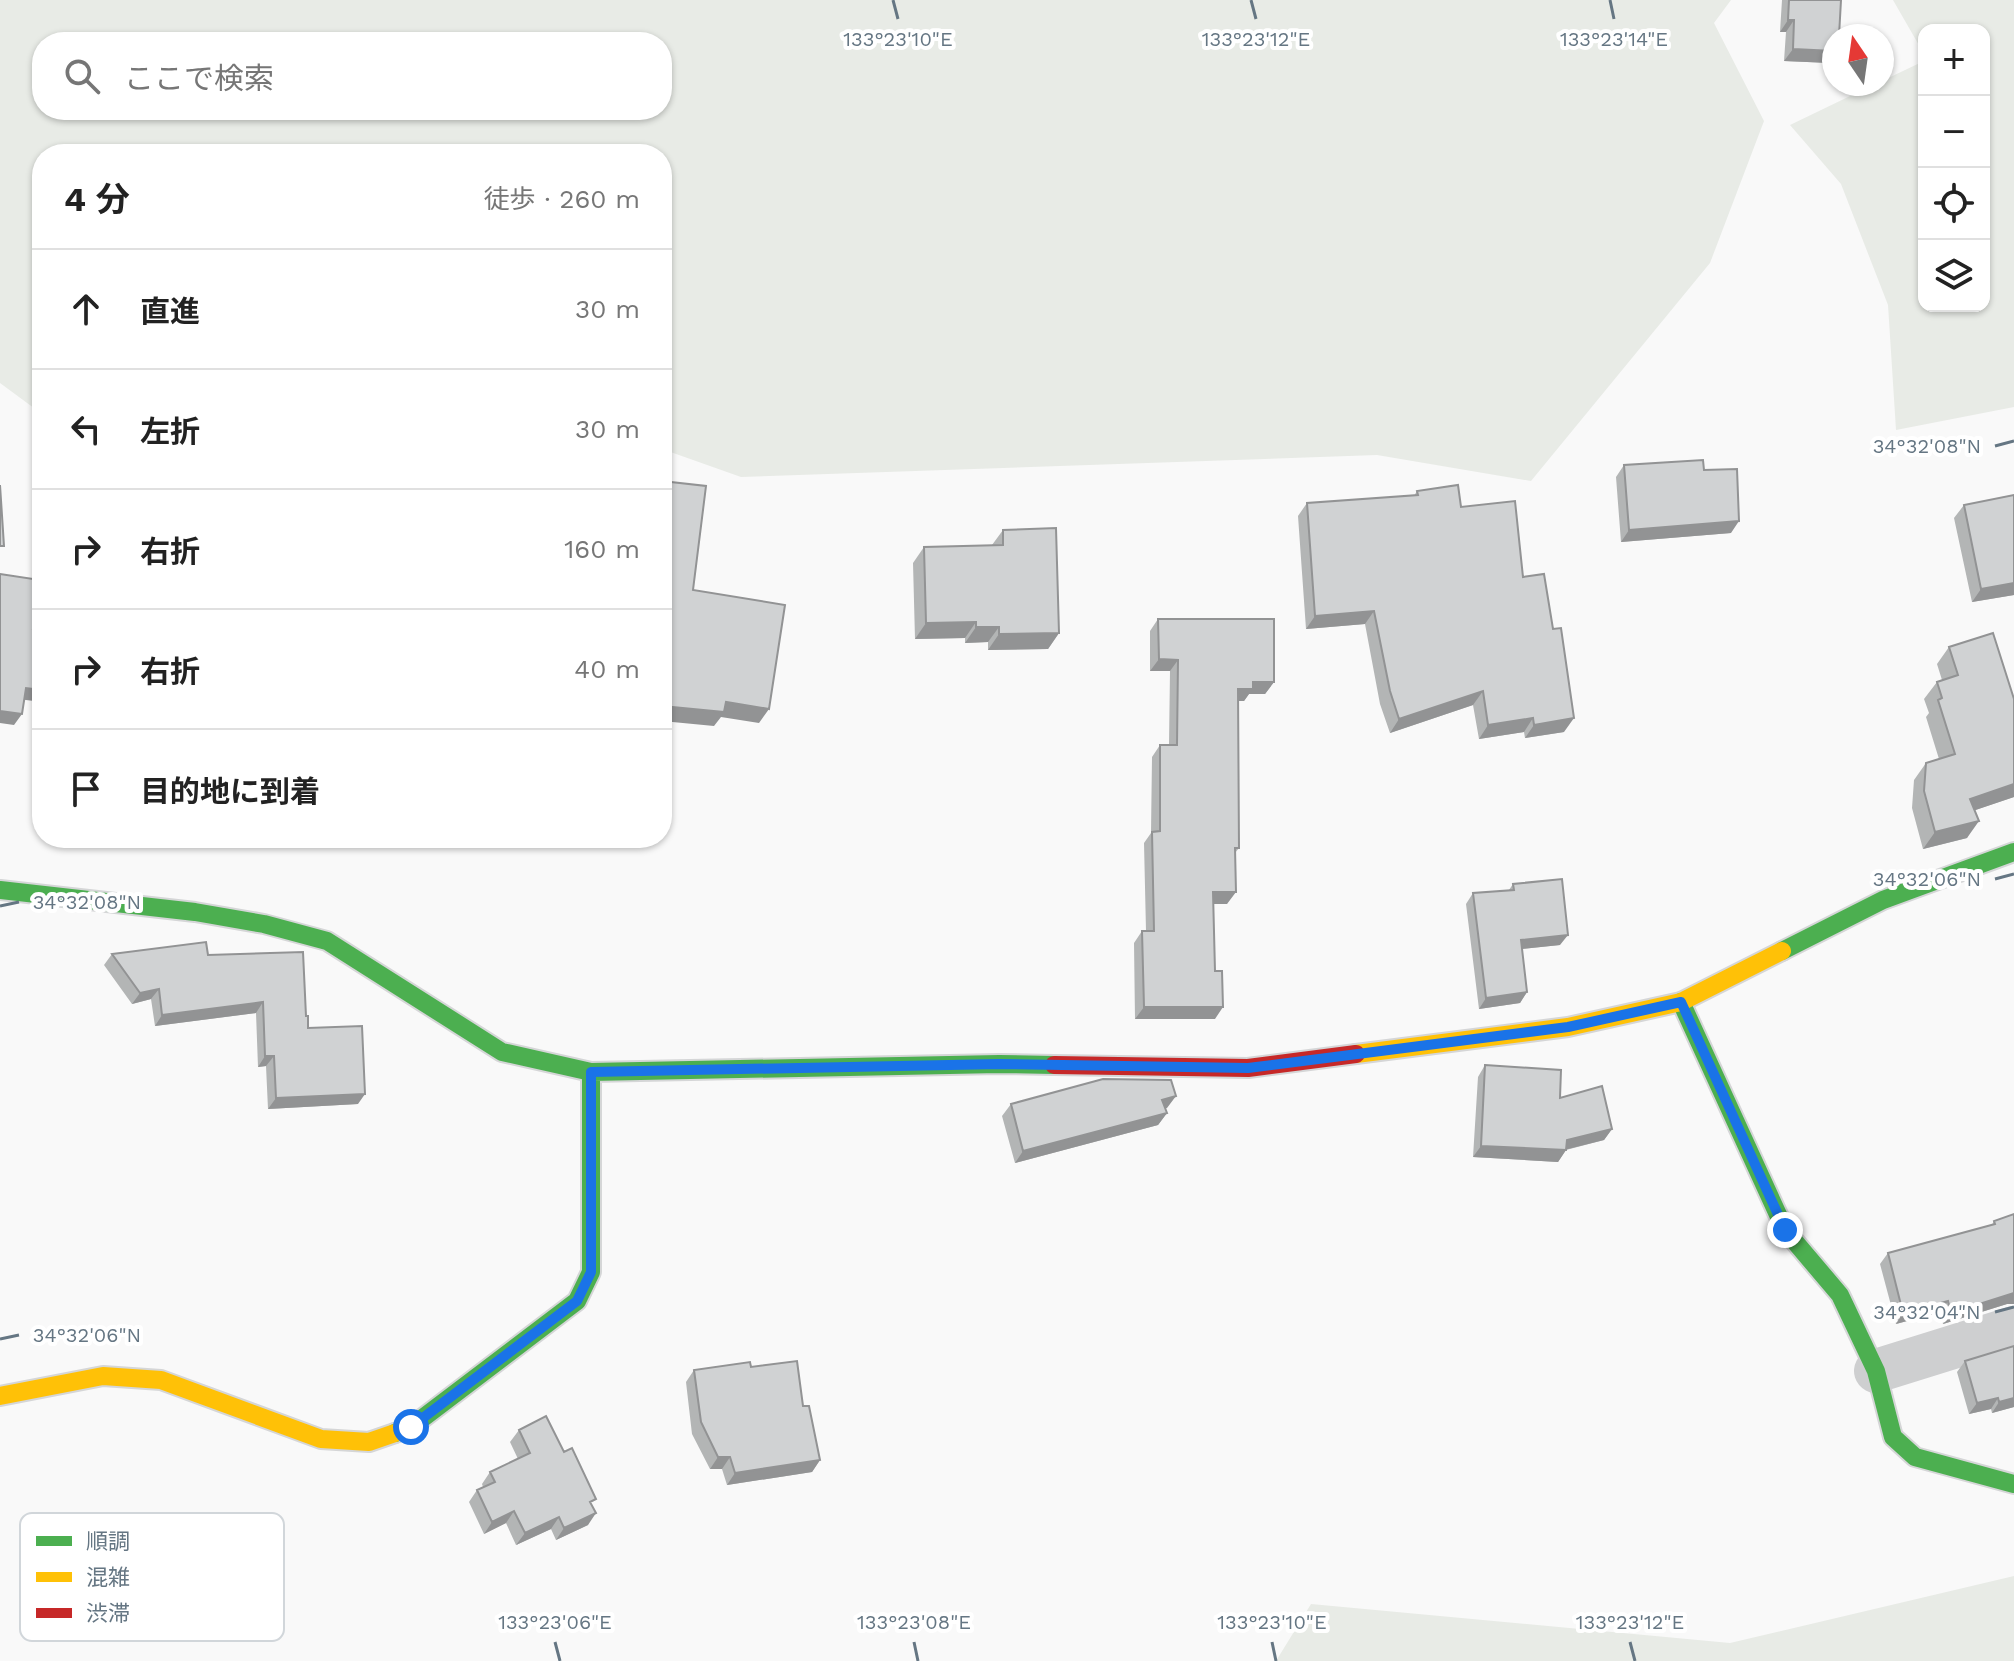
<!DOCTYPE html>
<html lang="ja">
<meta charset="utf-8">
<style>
:root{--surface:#fff;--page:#f2f2f2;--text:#222;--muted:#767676;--line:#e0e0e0}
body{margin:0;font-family:"Work Sans","Noto Sans JP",sans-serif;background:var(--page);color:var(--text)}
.controls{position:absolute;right:24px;top:24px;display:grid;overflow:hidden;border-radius:16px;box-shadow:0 2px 6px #0004}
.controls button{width:72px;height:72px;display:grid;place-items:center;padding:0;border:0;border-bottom:2px solid var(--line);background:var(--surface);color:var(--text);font:40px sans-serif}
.compass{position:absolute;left:1822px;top:24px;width:72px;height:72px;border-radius:50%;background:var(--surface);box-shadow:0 2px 6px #0004;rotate:347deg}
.stop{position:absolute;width:24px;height:24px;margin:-18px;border:6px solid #1a73e8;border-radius:50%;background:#fff}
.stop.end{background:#1a73e8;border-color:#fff;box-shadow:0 2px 8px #0008}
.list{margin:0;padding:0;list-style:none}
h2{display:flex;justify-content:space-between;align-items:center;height:104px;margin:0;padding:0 32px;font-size:34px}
h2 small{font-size:26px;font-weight:400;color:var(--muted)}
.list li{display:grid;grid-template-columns:52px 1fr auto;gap:24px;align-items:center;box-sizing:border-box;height:120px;padding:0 32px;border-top:2px solid var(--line)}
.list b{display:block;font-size:30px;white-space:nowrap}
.list em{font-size:26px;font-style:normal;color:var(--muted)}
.icon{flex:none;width:44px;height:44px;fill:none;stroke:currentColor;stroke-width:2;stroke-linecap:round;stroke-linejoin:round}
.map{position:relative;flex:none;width:2014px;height:1661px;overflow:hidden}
.search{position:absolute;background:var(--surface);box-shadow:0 2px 6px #0004;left:32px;top:32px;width:640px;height:88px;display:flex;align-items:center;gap:20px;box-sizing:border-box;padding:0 28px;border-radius:32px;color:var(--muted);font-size:30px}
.panel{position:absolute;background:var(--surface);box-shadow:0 2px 6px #0004;left:32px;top:144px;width:640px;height:704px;border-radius:32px}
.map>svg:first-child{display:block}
.green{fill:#e8ebe6;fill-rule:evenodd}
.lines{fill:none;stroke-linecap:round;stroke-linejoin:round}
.fast-casing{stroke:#d5d6d7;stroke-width:22}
.slow-casing{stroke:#d5d6d7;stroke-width:22}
.jam-casing{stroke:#d5d6d7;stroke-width:22}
.street{stroke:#cecfd0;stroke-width:44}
.fast{stroke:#4caf50;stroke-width:18}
.slow{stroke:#ffc107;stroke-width:18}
.jam{stroke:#c62828;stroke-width:18}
.wall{fill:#b3b5b5}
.shaded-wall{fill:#929394}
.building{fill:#d0d2d3;stroke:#929394;stroke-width:2}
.route{stroke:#1a73e8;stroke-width:10}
.ticks{fill:none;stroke:#657683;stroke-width:3}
.key{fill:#fff;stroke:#d1d6da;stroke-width:2}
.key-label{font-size:22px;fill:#657683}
.ticks-label{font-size:20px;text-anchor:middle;fill:#657683;stroke:#fff;stroke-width:8;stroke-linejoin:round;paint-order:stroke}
</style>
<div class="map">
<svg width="2014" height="1661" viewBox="0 0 2014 1661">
<rect width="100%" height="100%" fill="#f9f9f9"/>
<!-- green -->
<path class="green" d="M 0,0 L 1731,0 L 1714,23 L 1764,121 L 1710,263 L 1531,481 L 1377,455 L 741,477 L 662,449 L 662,154 L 42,154 L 42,414 L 0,383 ZM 662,42 L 662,110 L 42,110 L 42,42 Z
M 1893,0 L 2014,0 L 2014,407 L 1896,430 L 1888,305 L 1841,184 L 1790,125 L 1875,84 L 1882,84 L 1882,81 L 1924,61 L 1924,306 L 1984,306 L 1984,30 L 1924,30 L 1924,54 Z
M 2014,1576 L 2014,1661 L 1276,1661 L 1311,1604 L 1730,1643 Z"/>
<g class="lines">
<!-- fast casing -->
<g class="fast-casing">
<path id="fast" d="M 0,890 L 195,912 L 264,924 L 327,941 L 502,1052 L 591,1072 L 999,1064 L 1054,1065
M 1782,951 L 1883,900 L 2014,852
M 1681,1002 L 1785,1230 L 1840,1295 L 1876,1371 L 1893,1437 L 1915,1457 L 2014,1484
M 395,1433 L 411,1427 L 577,1301 L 591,1272 L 591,1072"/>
</g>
<!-- slow casing -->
<g class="slow-casing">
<path id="slow" d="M 1356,1054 L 1568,1027 L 1681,1002 L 1782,951
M 0,1396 L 103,1376 L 161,1380 L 321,1439 L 369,1442 L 395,1433"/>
</g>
<!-- jam casing -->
<g class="jam-casing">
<path id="jam" d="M 1054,1065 L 1248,1068 L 1356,1054"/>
</g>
<!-- street -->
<path class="street" d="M 1876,1371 L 2014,1328"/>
<!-- fast -->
<use href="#fast" class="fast"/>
<!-- slow -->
<use href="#slow" class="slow"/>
<!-- jam -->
<use href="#jam" class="jam"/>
</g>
<!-- wall -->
<path class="wall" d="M 1782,0 L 1841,0 L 1830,63 L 1784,61 L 1786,32 L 1780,32 Z
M 1624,465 L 1704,470 L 1731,533 L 1621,542 L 1616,477 Z
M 1417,491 L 1461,507 L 1523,577 L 1564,732 L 1525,738 L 1524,732 L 1479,739 L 1473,705 L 1390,733 L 1380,704 L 1365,624 L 1306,629 L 1298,516 L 1307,503 L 1414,496 Z
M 2014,495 L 2014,595 L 1972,602 L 1954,518 L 1964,505 Z
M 1003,530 L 1059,633 L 1048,649 L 988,650 L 988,642 L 965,643 L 965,638 L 915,639 L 913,563 L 924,547 L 992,545 Z
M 1158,619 L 1274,682 L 1265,694 L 1249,694 L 1244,701 L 1238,701 L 1239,848 L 1235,853 L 1227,904 L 1213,904 L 1215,1019 L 1135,1019 L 1134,943 L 1142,931 L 1146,931 L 1144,843 L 1151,833 L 1152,757 L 1160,745 L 1169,745 L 1170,671 L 1150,671 L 1150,631 Z
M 1949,647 L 2014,699 L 2014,797 L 1975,810 L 1967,838 L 1923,849 L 1912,808 L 1914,780 L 1926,763 L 1939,759 L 1926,717 L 1929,713 L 1924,699 L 1937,682 L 1942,680 L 1937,664 Z
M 1513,884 L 1560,945 L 1522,949 L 1527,992 L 1520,1003 L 1479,1009 L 1466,904 L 1473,893 L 1509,890 Z
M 112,954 L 208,955 L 306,1016 L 308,1028 L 358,1104 L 268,1109 L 266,1066 L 258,1067 L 256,1013 L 155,1026 L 151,999 L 132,1004 L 104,965 Z
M 1485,1065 L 1560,1098 L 1612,1129 L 1604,1140 L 1566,1150 L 1558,1162 L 1473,1157 L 1478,1077 Z
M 1011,1104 L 1167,1108 L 1165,1108 L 1167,1113 L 1158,1125 L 1015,1163 L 1002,1116 Z
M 2014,1214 L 2014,1304 L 2007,1304 L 1943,1324 L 1940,1312 L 1896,1324 L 1880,1264 L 1888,1253 L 1992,1225 L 1994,1221 Z
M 1965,1361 L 2014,1407 L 1992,1413 L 1991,1409 L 1969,1414 L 1957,1372 Z
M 751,1367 L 803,1406 L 820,1460 L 812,1472 L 727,1485 L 722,1469 L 710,1469 L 692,1434 L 686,1382 L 694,1370 Z
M 519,1430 L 592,1505 L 588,1525 L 556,1540 L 551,1529 L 516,1545 L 506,1523 L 484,1534 L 469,1502 L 477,1490 L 483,1487 L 482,1484 L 490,1472 L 518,1459 L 510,1442 Z"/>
<!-- shaded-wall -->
<path class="shaded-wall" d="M 1788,20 L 1794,20 L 1786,32 L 1780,32 Z
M 1793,49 L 1834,51 L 1834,57 L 1830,63 L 1784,61 Z
M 1739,521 L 1731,533 L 1621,542 L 1629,530 Z
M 2014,583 L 2014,595 L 1972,602 L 1981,589 Z
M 1374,611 L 1365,624 L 1306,629 L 1315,616 Z
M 976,622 L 965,638 L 915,639 L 926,623 Z
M 976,627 L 999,627 L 988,642 L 965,643 Z
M 1059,633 L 1048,649 L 988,650 L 999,634 Z
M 1159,659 L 1178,660 L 1170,671 L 1150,671 Z
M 1253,682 L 1274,682 L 1265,694 L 1249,694 L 1244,701 L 1230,701 L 1238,689 Z
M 26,688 L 42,690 L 42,702 L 18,699 Z
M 1483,691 L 1473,705 L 1390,733 L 1399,719 Z
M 726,702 L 769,709 L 759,723 L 721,717 L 714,726 L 662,721 L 662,706 Z
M 0,711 L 22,714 L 14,725 L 0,723 Z
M 1533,718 L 1524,732 L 1479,739 L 1488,725 Z
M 1574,718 L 1564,732 L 1525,738 L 1534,725 Z
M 2014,784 L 2014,797 L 1958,816 L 1970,799 Z
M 1979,821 L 1967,838 L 1923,849 L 1935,832 Z
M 1213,892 L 1236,892 L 1227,904 L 1204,904 Z
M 1568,935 L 1560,945 L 1513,950 L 1521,940 Z
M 159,989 L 151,999 L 132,1004 L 140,993 Z
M 1527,992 L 1520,1003 L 1479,1009 L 1486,998 Z
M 263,1002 L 256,1013 L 155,1026 L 162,1015 Z
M 1144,1007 L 1223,1007 L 1215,1019 L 1135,1019 Z
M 265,1056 L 274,1056 L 266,1066 L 258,1067 Z
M 365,1094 L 358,1104 L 268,1109 L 276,1098 Z
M 1176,1096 L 1167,1108 L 1154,1112 L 1162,1100 Z
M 1167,1113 L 1158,1125 L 1015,1163 L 1023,1151 Z
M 1612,1129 L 1604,1140 L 1564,1150 L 1566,1150 L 1558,1162 L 1473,1157 L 1481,1146 L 1567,1140 Z
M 2014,1293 L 2014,1304 L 2007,1304 L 1943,1324 L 1951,1313 Z
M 1948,1301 L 1940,1312 L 1896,1324 L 1903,1313 Z
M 1998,1398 L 1991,1409 L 1969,1414 L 1977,1403 Z
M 2014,1398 L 2014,1407 L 1992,1413 L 1999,1402 Z
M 718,1457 L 730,1457 L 722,1469 L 710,1469 Z
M 820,1460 L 812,1472 L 727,1485 L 735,1473 Z
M 514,1511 L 506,1523 L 484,1534 L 492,1522 Z
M 596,1513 L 588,1525 L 556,1540 L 564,1528 Z
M 559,1517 L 551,1529 L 516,1545 L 525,1533 Z"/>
<!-- building -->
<path class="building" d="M 1789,0 L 1841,0 L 1839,36 L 1834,36 L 1834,51 L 1793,49 L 1794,20 L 1788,20 Z
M 1703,460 L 1704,470 L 1737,469 L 1739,521 L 1629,530 L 1624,465 Z
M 662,481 L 706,486 L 693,590 L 785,605 L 769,709 L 726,702 L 724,712 L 662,706 Z
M 0,485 L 4,546 L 0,546 Z
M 1458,485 L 1461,507 L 1515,501 L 1523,577 L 1544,574 L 1553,629 L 1561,628 L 1574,718 L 1534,725 L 1533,718 L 1488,725 L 1483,691 L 1399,719 L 1390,691 L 1374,611 L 1315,616 L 1307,503 L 1418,495 L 1417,491 Z
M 2014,495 L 2014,583 L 1981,589 L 1964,505 Z
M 1056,528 L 1059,633 L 999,634 L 999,627 L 976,627 L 976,622 L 926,623 L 924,547 L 1003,545 L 1003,530 Z
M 0,574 L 40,580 L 33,629 L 42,630 L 42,690 L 26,688 L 22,714 L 0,711 Z
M 1158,619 L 1274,619 L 1274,682 L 1253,682 L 1253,689 L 1238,689 L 1239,848 L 1235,848 L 1236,892 L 1213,892 L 1215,971 L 1222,971 L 1223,1007 L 1144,1007 L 1142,931 L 1154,931 L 1152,832 L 1160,831 L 1160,745 L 1177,745 L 1178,660 L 1159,659 Z
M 1993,633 L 2014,699 L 2014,784 L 1970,799 L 1979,821 L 1935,832 L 1924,791 L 1926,763 L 1955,754 L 1938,700 L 1942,698 L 1937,682 L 1958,675 L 1949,647 Z
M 1562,879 L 1568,935 L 1521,940 L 1527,992 L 1486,998 L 1473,893 L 1514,890 L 1513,884 Z
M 206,942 L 208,955 L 303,952 L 306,1016 L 308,1016 L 308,1028 L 362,1026 L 365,1094 L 276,1098 L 274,1056 L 265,1056 L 263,1002 L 162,1015 L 159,989 L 140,993 L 112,954 Z
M 1485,1065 L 1561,1070 L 1560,1098 L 1602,1086 L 1612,1129 L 1567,1140 L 1566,1150 L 1481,1146 Z
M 1103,1079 L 1171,1080 L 1176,1096 L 1162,1100 L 1167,1113 L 1023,1151 L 1011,1104 Z
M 2014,1214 L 2014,1293 L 1951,1313 L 1948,1301 L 1903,1313 L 1888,1253 L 1995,1224 L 1994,1221 Z
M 2014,1346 L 2014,1398 L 1999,1402 L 1998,1398 L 1977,1403 L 1965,1361 Z
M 797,1361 L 803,1406 L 809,1406 L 820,1460 L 735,1473 L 730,1457 L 718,1457 L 701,1422 L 694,1370 L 750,1362 L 751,1367 Z
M 546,1416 L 564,1452 L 572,1448 L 596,1499 L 590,1502 L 596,1513 L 564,1528 L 559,1517 L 525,1533 L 514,1511 L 492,1522 L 477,1490 L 495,1482 L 490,1472 L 530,1453 L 519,1430 Z"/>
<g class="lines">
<!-- route -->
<path class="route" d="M 411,1427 L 577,1301 L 591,1272 L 591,1072 L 999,1064 L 1248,1068 L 1568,1027 L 1681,1002 L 1785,1230"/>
</g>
<!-- ticks -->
<path class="ticks" d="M 893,0 L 898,19M 1251,0 L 1256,19M 1610,0 L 1614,19M 1995,446 L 2014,441M 1995,879 L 2014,874M 0,906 L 19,902M 1995,1312 L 2014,1307M 0,1339 L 19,1335M 555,1642 L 560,1661M 914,1642 L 918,1661M 1272,1642 L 1276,1661M 1630,1642 L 1635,1661"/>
<!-- legend -->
<rect x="20" y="1513" width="264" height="128" rx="12" class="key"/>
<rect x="36" y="1536" width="36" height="10" fill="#4caf50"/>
<rect x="36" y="1572" width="36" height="10" fill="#ffc107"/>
<rect x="36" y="1608" width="36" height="10" fill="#c62828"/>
<g class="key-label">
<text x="86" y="1549">順調</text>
<text x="86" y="1585">混雑</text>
<text x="86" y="1621">渋滞</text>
</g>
<g class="ticks-label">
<text x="898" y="46">133°23'10"E</text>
<text x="1256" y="46">133°23'12"E</text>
<text x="1614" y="46">133°23'14"E</text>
<text x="1927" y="453">34°32'08"N</text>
<text x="1927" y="886">34°32'06"N</text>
<text x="87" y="909">34°32'08"N</text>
<text x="1927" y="1319">34°32'04"N</text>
<text x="87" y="1342">34°32'06"N</text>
<text x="555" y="1629">133°23'06"E</text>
<text x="914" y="1629">133°23'08"E</text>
<text x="1272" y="1629">133°23'10"E</text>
<text x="1630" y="1629">133°23'12"E</text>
</g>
</svg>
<div class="controls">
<button>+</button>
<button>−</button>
<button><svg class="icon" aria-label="locate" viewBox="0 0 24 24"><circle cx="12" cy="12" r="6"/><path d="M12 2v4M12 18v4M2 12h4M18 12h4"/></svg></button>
<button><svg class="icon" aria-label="layers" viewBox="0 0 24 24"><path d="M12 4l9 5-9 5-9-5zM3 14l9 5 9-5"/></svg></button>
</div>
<svg class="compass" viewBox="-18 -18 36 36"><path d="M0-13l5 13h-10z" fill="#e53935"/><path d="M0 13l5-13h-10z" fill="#767676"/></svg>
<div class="stop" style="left:411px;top:1427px"></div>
<div class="stop end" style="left:1785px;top:1230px"></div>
<div class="search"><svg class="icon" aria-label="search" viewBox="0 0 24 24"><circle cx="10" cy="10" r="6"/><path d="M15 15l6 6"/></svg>ここで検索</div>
<section class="panel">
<h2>4 分<small>徒歩 · 260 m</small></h2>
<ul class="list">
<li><svg class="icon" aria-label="ahead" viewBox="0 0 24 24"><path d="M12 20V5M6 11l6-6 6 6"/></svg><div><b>直進</b></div><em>30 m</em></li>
<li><svg class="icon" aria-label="left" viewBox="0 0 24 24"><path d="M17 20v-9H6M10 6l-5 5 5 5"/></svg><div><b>左折</b></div><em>30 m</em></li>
<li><svg class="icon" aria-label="right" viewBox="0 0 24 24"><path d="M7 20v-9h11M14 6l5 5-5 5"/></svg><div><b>右折</b></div><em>160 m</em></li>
<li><svg class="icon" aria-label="right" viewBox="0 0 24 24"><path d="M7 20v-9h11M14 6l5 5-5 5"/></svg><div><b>右折</b></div><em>40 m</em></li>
<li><svg class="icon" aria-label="arrive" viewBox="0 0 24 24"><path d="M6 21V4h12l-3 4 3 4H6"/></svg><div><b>目的地に到着</b></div></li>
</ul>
</section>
</div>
